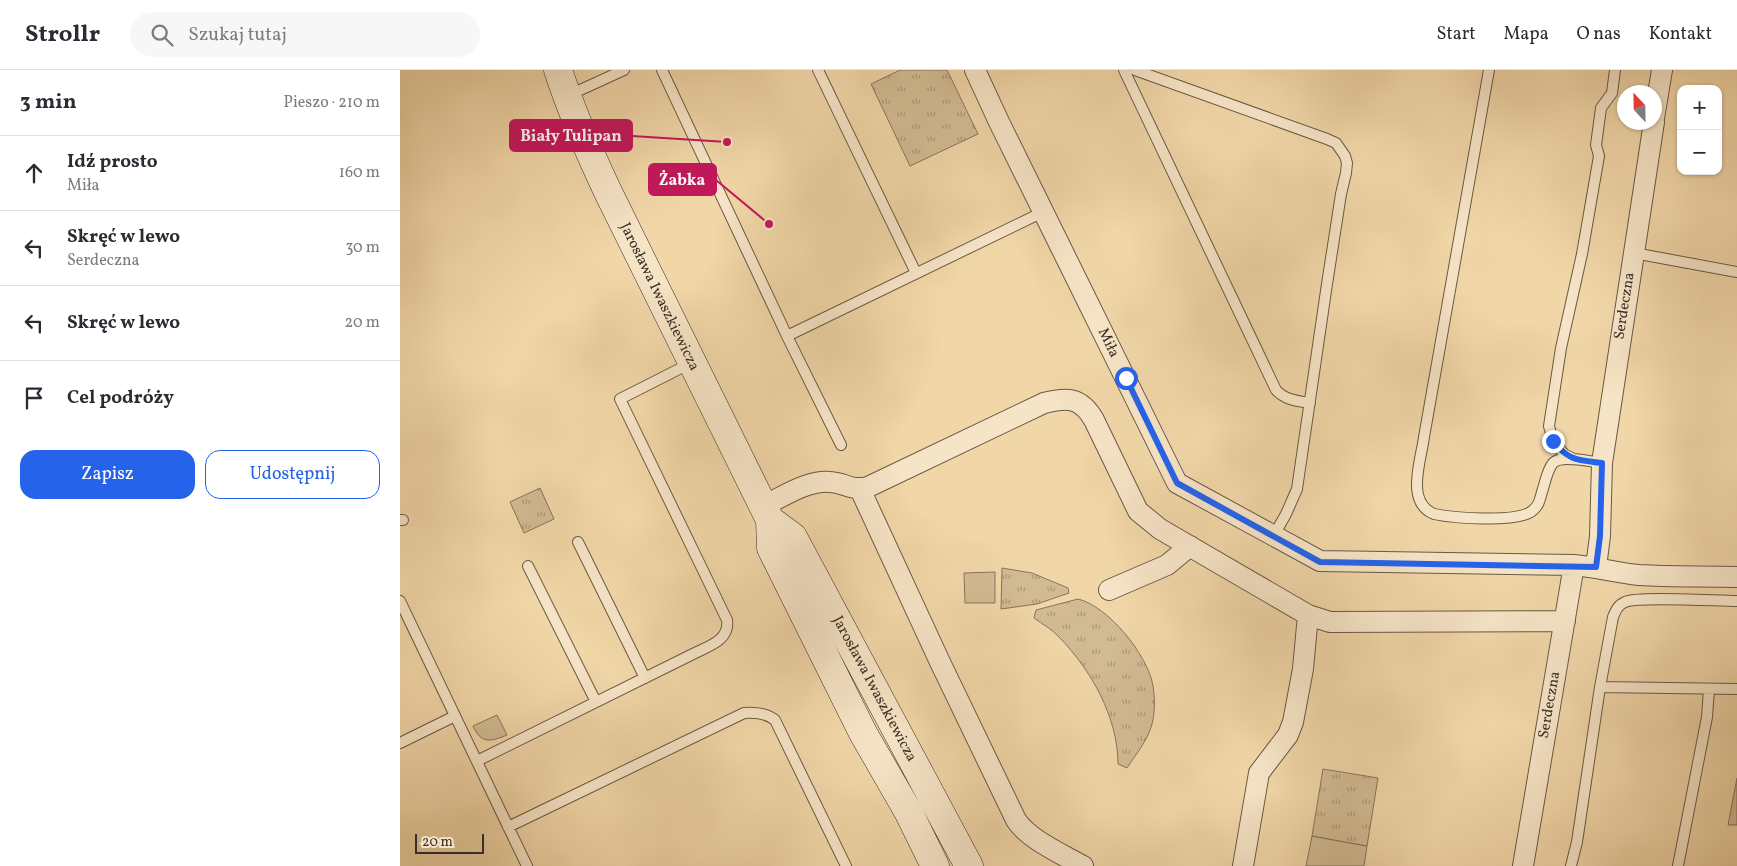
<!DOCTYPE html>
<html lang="pl">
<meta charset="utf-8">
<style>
:root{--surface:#fff;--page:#f7f7f7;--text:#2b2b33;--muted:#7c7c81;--line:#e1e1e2;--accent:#2563eb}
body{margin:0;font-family:Vollkorn,serif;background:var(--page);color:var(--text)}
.controls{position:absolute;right:15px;top:15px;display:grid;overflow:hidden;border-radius:10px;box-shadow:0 1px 4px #0004}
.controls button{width:45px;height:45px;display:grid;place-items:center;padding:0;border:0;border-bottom:1px solid var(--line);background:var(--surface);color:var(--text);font:25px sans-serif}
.compass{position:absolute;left:1217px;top:15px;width:45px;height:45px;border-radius:50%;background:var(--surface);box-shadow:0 1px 4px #0004;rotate:338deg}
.scale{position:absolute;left:15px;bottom:12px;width:69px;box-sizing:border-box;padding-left:5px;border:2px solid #3a2f26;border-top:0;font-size:14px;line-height:18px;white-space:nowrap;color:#3a2f26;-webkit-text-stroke:4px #f6e4c6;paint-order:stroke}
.stop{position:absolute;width:15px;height:15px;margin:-11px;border:4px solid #2563eb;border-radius:50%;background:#fff}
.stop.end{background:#2563eb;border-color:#fff;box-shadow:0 1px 5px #0008}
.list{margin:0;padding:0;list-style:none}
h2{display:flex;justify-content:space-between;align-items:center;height:65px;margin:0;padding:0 20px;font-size:21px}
h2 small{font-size:16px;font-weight:400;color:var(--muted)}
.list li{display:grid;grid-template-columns:32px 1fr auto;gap:15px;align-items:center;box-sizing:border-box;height:75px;padding:0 20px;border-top:1px solid var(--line)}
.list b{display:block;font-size:19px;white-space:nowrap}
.list p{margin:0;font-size:16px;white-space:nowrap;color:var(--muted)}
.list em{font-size:16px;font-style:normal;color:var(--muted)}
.actions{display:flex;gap:10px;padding:15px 20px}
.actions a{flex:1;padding:11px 0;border:1px solid var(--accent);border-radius:15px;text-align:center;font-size:18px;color:var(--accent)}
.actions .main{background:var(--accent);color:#fff}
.icon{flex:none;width:28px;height:28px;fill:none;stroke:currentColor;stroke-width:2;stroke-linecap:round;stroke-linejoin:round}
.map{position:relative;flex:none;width:1337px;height:796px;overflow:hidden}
header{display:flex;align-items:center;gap:30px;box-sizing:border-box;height:70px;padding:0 25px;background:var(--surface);border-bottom:1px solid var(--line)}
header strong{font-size:24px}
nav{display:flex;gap:28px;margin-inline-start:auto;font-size:18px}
.search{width:350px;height:45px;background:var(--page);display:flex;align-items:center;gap:12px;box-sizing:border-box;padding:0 18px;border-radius:28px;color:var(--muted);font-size:19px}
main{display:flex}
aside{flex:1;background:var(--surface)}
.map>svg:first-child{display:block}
.green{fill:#d2ba92;stroke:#86745c}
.park{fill:url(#park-tufts);stroke:#86745c}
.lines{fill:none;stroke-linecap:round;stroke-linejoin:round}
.lane-casing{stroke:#685946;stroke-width:12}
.street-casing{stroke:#685946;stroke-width:22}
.secondary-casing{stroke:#3a2f26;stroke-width:29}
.lane{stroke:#f6e4c6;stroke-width:10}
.street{stroke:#f6e4c6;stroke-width:20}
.secondary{stroke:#f6e4c6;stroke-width:28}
.route{stroke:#2563eb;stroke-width:6}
.labels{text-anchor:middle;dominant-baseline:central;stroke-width:4;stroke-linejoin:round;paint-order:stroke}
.street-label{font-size:15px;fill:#3a2f26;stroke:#f6e4c6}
.leader{fill:none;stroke:#c2185b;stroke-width:2}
.callout-dot{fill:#c2185b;stroke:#f6e4c6;stroke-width:2}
.callout{fill:#c2185b;stroke:#c2185b;stroke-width:2}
.callout-label{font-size:16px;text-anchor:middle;font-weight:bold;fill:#fff}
</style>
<header>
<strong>Strollr</strong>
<div class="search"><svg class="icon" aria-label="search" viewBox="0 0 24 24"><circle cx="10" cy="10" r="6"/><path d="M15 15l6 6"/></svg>Szukaj tutaj</div>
<nav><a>Start</a><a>Mapa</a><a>O nas</a><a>Kontakt</a></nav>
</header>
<main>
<aside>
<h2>3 min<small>Pieszo · 210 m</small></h2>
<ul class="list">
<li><svg class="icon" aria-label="ahead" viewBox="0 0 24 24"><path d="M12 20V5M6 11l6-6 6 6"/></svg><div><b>Idź prosto</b><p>Miła</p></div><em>160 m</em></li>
<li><svg class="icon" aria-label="left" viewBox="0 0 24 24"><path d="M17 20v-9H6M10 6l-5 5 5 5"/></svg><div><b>Skręć w lewo</b><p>Serdeczna</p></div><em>30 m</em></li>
<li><svg class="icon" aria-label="left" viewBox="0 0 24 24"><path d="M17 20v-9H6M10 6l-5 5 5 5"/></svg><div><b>Skręć w lewo</b></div><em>20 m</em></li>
<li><svg class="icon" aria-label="arrive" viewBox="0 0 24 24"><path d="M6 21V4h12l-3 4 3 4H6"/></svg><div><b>Cel podróży</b></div></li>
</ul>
<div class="actions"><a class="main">Zapisz</a><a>Udostępnij</a></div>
</aside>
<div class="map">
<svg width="1337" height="796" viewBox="0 0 1337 796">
<defs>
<pattern id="park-tufts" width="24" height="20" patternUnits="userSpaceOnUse" patternTransform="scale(1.25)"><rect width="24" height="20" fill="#d2ba92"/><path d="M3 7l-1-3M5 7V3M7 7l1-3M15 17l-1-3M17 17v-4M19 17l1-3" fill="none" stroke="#ab9877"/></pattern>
</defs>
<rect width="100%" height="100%" fill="#f1d6a8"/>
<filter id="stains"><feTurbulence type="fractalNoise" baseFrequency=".004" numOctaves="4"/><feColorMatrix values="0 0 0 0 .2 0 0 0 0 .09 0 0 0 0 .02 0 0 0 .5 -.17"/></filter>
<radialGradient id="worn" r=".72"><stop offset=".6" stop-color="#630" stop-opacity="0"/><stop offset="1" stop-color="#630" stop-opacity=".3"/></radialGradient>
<!-- green -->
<path class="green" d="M 595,502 L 595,533 L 565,533 L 564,503 Z
M 97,645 L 107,665 C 90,672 81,674 73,656 Z
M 912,766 L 967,776 L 964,796 L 906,796 Z"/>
<!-- park -->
<path class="park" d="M 500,0 L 547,0 L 578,64 L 510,96 L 471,14 Z
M 140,418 L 154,449 L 124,463 L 110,432 Z
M 602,498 L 632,503 L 668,518 L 669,523 L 637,534 L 601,539 Z
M 678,529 C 708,536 748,585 753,616 C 755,628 755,642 752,654 C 748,670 736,684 727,698 L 718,694 C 718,647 691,600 659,567 C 652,559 642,554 634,548 L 636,540 Z
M 923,699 L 978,708 L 967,776 L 912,766 Z
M 1337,708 L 1337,755 L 1328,755 Z"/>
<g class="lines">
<!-- lane casing -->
<g class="lane-casing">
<path id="lane" d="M 262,0 L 387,266 L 441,375
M 418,0 L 516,203
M 724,0 L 876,320 C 885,330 897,331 910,333
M 735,0 L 927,69 L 936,73 L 945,86 L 947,93 L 946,103 L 941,124 L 927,214 L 897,419 L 886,444 L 873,467
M 1089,0 L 1024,367 C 1021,391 1005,432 1034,444 C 1053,448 1117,453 1132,441 C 1139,436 1140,429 1142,422 C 1145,413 1147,400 1153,393 C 1162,384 1190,392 1202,393
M 167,26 L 224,0
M 1234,183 L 1337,202
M 387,266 L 643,142
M 1172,388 L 1164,384 L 1153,371 L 1149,356 L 1161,278 L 1182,184 L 1199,86 L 1196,75 L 1201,38 L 1212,23 L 1215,0
M 0,450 L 3,450
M 178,472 L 245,608
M 128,496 L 196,632
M 0,531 L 127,796
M 1200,617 L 1337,619
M 0,673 L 55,646
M 77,691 L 295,583 C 309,576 330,570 327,550 L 220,329 L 291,293
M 108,757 L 344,643 C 355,642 366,643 375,650 L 446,796
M 1171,796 L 1177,772 L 1200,617 L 1213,547 C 1216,540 1218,535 1225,532 C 1238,526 1317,531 1337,531
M 1278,796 L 1307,647 L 1309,619"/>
</g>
<!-- street casing -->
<g class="street-casing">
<path id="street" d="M 575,0 L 599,52 L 777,413 L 920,491 L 1174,495 C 1196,497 1217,503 1239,505 C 1272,507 1305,506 1337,507
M 1254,48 L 1262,0
M 460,419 L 539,590 L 616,750 C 629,770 662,784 683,796
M 363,436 C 383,427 407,410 430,412 C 446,413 450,421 468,417 L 644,333 C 667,327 681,327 694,350 L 738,441 L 760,459 L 908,545 L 903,599 L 893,652 L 888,665 L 859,703 L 843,796
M 1196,497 L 1200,466 L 1202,393 L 1254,52
M 709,520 L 767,495 L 790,476
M 908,545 L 930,552 L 1165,551
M 1123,796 L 1174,495"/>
</g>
<!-- secondary casing -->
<g class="secondary-casing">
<path id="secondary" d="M 158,0 C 172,43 190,84 209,124 L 370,450 L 371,478 L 463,663 L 509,743 L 535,796
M 370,450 L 393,467 L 569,796"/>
</g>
<!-- lane -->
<use href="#lane" class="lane"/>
<!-- street -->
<use href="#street" class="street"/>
<!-- secondary -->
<use href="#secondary" class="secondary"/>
</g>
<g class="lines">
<!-- route -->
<path class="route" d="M 726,308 L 777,413 L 920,492 L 1196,497 L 1200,466 L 1202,393 C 1177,390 1169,391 1153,371"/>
</g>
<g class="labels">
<!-- street labels -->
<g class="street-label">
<text transform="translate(259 227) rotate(64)">Jarosława Iwaszkiewicza</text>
<text transform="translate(1225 236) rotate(-81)">Serdeczna</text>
<text transform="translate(708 273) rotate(64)">Miła</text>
<text transform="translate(474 619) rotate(62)">Jarosława Iwaszkiewicza</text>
<text transform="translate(1150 635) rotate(-80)">Serdeczna</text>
</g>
</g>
<!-- callouts -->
<path class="leader" d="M327 72L232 66M369 154L316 110"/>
<g class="callout-dot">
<circle cx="327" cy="72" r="5"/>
<circle cx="369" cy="154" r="5"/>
</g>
<g class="callout">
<rect x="110" y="50" width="122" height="31" rx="5"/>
<rect x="249" y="94" width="67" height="31" rx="5"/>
</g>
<g class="callout-label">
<text x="171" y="71">Biały Tulipan</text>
<text x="282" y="115">Żabka</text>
</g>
<rect width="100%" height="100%" filter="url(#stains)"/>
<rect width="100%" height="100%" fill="url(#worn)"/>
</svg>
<div class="controls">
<button>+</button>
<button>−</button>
</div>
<svg class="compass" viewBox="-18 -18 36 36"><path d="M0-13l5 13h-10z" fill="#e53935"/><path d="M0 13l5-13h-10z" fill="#7c7c81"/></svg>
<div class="scale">20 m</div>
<div class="stop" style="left:726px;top:308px"></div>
<div class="stop end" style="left:1153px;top:371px"></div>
</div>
</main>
